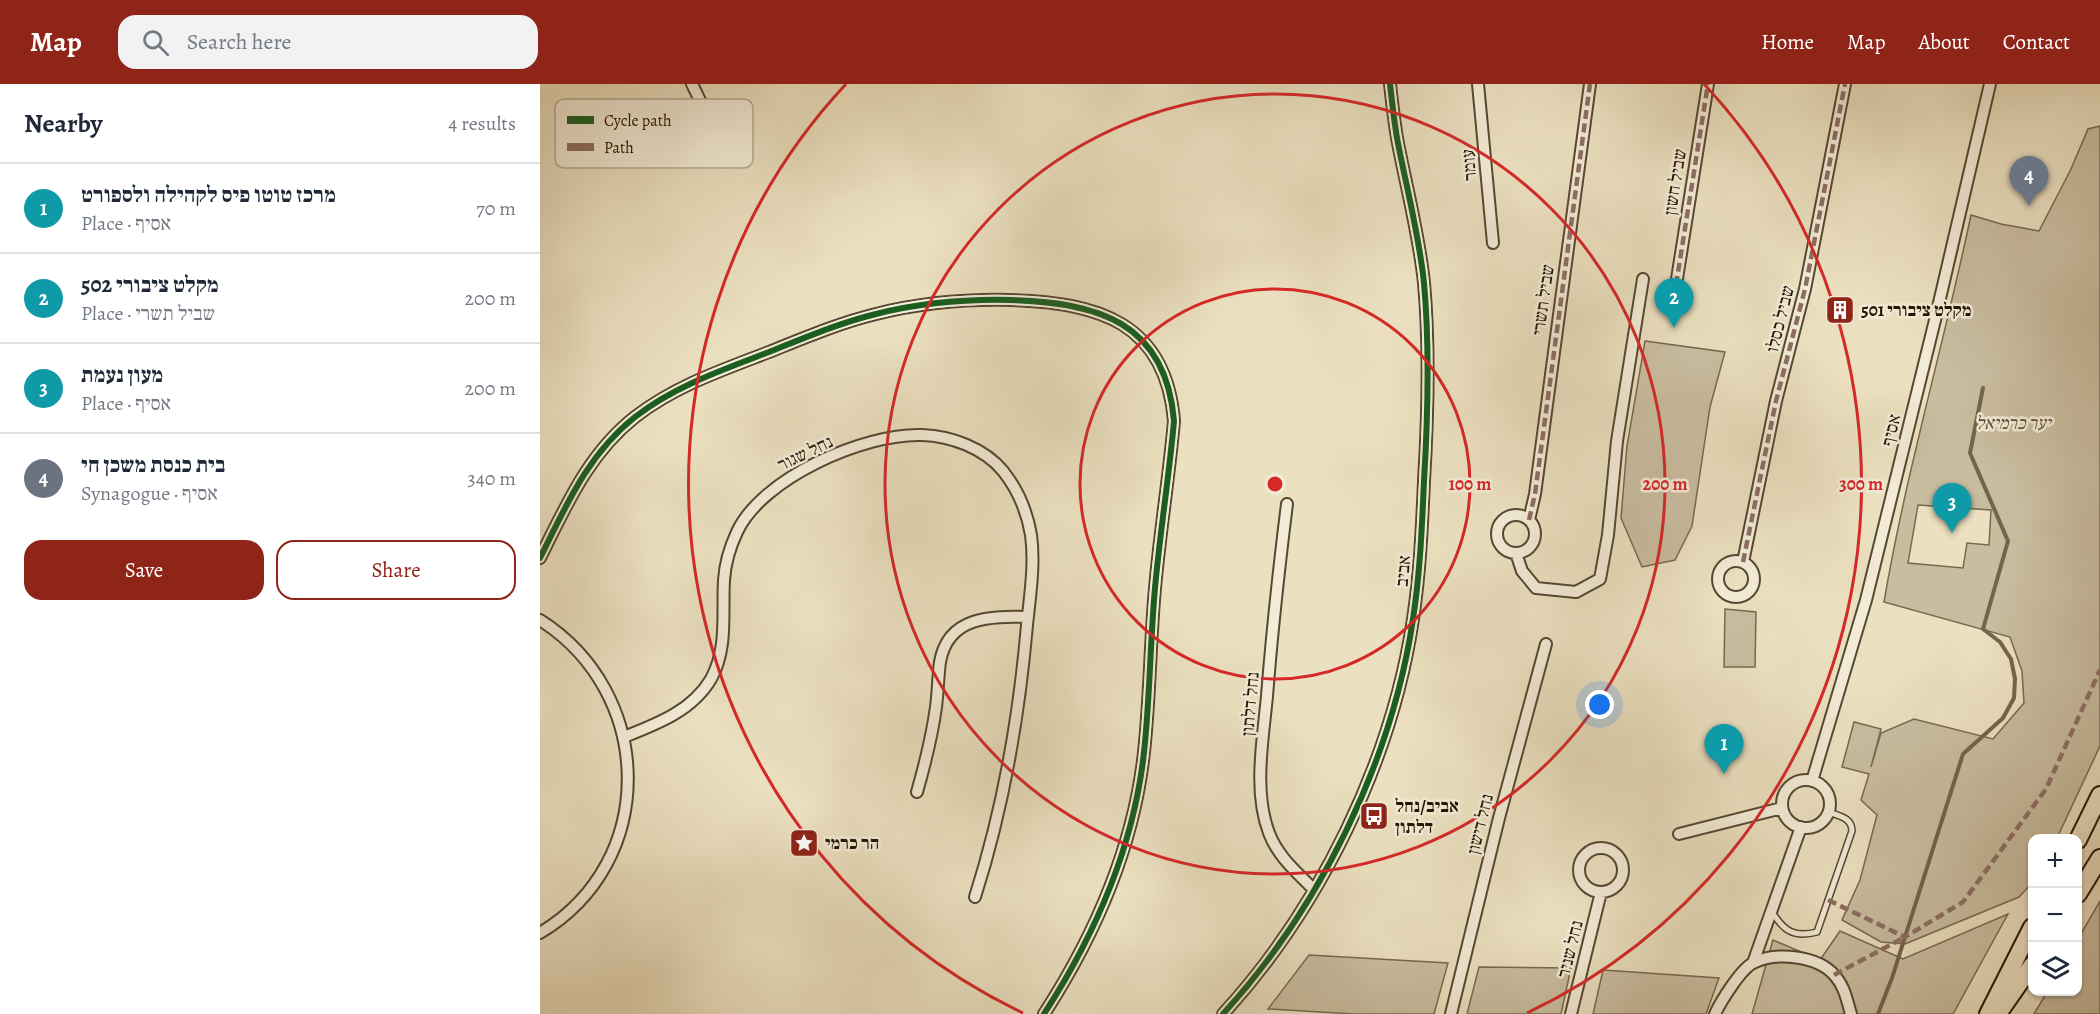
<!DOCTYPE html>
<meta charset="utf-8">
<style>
:root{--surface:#fff;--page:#f2f2f3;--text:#1f2937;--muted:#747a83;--line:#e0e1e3;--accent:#8f2418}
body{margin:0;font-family:Alegreya,"Frank Ruhl Libre",serif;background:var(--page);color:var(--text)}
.controls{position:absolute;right:18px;bottom:18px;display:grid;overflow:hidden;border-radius:12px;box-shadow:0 2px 4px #0004}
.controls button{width:54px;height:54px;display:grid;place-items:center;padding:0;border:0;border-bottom:2px solid var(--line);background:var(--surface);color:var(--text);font:30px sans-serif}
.you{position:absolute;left:1060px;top:621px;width:21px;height:21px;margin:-15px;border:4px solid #fff;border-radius:50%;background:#1a73e8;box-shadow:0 0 0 9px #1a73e833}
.badge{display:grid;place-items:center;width:39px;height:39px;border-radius:50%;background:var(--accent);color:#fff;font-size:20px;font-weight:700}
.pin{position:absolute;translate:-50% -50px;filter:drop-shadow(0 2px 3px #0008)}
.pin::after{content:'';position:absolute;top:32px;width:21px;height:18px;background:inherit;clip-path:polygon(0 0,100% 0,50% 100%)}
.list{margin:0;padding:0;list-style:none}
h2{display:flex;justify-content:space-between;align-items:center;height:78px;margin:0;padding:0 24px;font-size:26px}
h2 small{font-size:20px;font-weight:400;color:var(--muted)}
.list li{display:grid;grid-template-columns:39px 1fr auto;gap:18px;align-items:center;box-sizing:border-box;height:90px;padding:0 24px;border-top:2px solid var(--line)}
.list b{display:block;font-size:22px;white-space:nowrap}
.list p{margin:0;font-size:20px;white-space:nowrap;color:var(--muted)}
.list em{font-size:20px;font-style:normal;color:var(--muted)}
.actions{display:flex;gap:12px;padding:18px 24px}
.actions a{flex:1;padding:14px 0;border:2px solid var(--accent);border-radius:18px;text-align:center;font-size:21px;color:var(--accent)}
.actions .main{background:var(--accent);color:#fff}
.icon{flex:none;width:33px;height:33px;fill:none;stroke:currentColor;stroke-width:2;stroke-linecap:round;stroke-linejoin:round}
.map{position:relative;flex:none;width:1560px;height:930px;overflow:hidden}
header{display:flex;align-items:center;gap:36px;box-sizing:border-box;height:84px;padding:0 30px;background:var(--accent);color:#fff}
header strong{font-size:28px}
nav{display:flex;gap:33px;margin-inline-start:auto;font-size:21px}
.search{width:420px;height:54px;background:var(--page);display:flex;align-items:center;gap:15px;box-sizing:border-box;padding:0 21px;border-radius:18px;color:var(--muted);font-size:22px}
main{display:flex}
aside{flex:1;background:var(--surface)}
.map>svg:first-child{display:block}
.green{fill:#c9bda0;stroke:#766950;stroke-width:1.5;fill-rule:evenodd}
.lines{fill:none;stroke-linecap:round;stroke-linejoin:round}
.stream{stroke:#73654d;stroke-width:4}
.lane-casing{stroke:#564831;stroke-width:8}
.street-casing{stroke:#564831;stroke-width:14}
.primary-casing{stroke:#241501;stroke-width:20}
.lane{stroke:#f2ebd6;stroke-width:5}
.street{stroke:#f2ebd6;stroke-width:10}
.primary{stroke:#ebe0c0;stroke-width:16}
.quiet{stroke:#8d6e63;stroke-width:4.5;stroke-dasharray:9 4.5;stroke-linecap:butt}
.cycleway-casing{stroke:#f2ebd6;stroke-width:10}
.cycleway{stroke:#1b5e20;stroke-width:6}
.ring{fill:none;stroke:#d62828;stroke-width:3}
.labels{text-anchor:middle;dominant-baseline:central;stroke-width:5;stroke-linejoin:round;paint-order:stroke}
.street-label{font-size:18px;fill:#241501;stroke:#f2ebd6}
.poi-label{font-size:18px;font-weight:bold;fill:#241501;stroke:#f2ebd6;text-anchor:start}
.park-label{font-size:18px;font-style:italic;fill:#5e5039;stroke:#f2ebd6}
.key{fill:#f2ebd6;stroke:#b4ab96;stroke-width:1.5}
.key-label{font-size:16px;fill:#241501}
.centre{fill:#d62828;stroke:#f2ebd6;stroke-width:3}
.ring-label{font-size:18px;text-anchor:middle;font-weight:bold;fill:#d62828;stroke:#f2ebd6;stroke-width:5;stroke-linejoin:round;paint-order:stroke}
</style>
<header>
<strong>Map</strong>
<div class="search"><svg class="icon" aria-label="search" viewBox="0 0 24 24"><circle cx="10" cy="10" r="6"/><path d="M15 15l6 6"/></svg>Search here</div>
<nav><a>Home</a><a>Map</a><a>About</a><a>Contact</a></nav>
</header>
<main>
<aside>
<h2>Nearby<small>4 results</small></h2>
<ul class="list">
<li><span class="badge" style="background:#0f9aa8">1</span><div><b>מרכז טוטו פיס לקהילה ולספורט</b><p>Place · אסיף</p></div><em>70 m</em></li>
<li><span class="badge" style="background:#0f9aa8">2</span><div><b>מקלט ציבורי 502</b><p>Place · שביל תשרי</p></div><em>200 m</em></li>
<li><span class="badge" style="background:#0f9aa8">3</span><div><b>מעון נעמת</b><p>Place · אסיף</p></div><em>200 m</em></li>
<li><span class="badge" style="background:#6b7280">4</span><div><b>בית כנסת משכן חי</b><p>Synagogue · אסיף</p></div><em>340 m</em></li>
</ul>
<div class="actions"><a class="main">Save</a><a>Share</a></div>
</aside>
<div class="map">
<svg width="1560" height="930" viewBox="0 0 1560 930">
<rect width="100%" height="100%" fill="#ebe0c0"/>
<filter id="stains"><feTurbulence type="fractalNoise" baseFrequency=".00333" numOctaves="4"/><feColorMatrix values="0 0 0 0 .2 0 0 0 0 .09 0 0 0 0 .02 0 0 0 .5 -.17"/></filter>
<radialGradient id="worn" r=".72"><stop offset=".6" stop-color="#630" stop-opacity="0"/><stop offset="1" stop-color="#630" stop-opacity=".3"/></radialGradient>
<!-- green -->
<path class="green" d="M 1560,42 L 1560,662 L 1517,754 L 1492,754 L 1492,799 L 1479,813 L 1365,860 L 1341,858 L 1302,836 L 1320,796 L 1337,731 L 1321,716 L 1329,690 L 1302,683 L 1314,638 L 1341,645 L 1331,683 L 1341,649 L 1374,635 L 1453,655 L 1484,619 L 1482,587 L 1470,553 L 1344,518 C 1366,388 1404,260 1431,131 L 1461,140 L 1499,147 L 1531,85 L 1548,45 ZM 1378,421 L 1451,426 L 1449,461 L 1427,459 L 1423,484 L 1368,479 Z
M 1105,257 L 1185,268 L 1170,323 L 1152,442 L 1135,476 L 1102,483 L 1081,434 L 1087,362 Z
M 1185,525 L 1216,528 L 1215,583 L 1184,583 Z
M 1560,817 L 1560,930 L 1494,930 L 1507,908 L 1538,908 L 1538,855 Z
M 1468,830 L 1413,930 L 1212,930 L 1233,856 L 1280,876 L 1300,847 L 1363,875 Z
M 769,871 L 908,879 L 894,930 L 814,930 L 728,925 Z
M 939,883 L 1031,884 L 1021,930 L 927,930 Z
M 1063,886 L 1179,894 L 1166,930 L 1053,930 Z"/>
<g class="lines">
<!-- stream -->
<path class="stream" d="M 1338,930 L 1352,894 L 1423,670 L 1463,634 L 1474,614 L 1475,595 L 1471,575 L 1460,558 L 1443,545 L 1468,457 L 1430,369 L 1443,304"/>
<!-- lane casing -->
<g class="lane-casing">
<path id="lane" d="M 1232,828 C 1244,847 1254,854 1277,848 L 1312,747 C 1312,734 1300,732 1288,728"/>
</g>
<!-- street casing -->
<g class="street-casing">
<path id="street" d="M 152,0 L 168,33
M 938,0 L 953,159
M 1136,201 L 1168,0
M 747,420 C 739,484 732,548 727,612 C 723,656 713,707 729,749 C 738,773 757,788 774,806
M957 450a19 19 0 1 1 38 0a19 19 0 1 1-38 0Z
M 989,436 L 995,410 L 1050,0
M 976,469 L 982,487 L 996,504 L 1036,508 L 1060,495 L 1068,451 L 1077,357 L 1103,195
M 0,474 C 26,422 48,370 95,333 C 135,302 182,286 229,268 C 264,254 299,239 336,230 C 380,219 424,215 470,216 C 557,218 626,238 634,337 C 629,393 620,448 615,504 C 610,559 610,614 604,668 C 594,762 555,851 504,930
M1178 495a18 18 0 1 1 36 0a18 18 0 1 1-36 0Z
M 1203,478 L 1236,317 L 1265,205 L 1305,0
M 0,536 C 115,609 119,778 0,849
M 84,653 C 117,640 152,627 171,595 C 188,564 182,530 184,496 C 185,480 190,463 197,448 C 222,394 324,349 382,351 C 411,352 444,364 463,387 C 478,406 487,427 491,451 C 495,480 490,512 487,541 C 479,634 463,725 435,813
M1242 720a24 24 0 1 1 48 0a24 24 0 1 1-48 0Z
M 1272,697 L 1326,516 L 1395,236 L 1450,0
M 377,708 C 385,680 392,652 396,623 C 398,608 398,593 400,578 C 408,532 451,532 488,533
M 1139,750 L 1242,724
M1039 786a22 22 0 1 1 44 0a22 22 0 1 1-44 0Z
M 1213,879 L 1261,743
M 683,930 C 780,824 852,677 873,535 C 880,489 882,443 884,397 C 888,331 890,265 884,199 C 879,150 866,102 857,54 C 854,36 852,18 850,0
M 911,930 L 959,734 L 1006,560
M 1031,930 L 1061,808
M 1175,930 C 1181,917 1201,885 1213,879 C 1236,867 1279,872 1295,892 C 1305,903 1307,917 1311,930"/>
</g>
<!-- primary casing -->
<g class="primary-casing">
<path id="primary" d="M 1538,756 L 1560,711
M 1538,810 L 1560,774
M 1448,930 L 1492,843
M 1458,930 L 1492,881"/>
</g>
<!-- lane -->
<use href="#lane" class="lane"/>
<!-- street -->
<use href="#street" class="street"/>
<!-- primary -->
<use href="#primary" class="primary"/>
<!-- quiet -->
<path class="quiet" d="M 1136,201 L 1168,0
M 989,436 L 995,410 L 1050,0
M 1203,478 L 1236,317 L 1265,205 L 1305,0
M 1288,816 L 1365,853 L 1423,818 L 1506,705 L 1560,586
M 1294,891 L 1365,853"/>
<!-- cycleway casing -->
<g class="cycleway-casing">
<path id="cycleway" d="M 0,474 C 26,422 48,370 95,333 C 135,302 182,286 229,268 C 264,254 299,239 336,230 C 380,219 424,215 470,216 C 557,218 626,238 634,337 C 629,393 620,448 615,504 C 610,559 610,614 604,668 C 594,762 555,851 504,930
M 683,930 C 780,824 852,677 873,535 C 880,489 882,443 884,397 C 888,331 890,265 884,199 C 879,150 866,102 857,54 C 854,36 852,18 850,0"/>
</g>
<!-- cycleway -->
<use href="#cycleway" class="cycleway"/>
</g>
<!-- distance rings -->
<g class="ring">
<circle cx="735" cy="400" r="195"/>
<circle cx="735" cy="400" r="390"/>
<path d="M483 929A586 586 0 0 1 306 0M1164 0A586 586 0 0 1 987 929"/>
</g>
<!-- icons -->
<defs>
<g id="building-square" transform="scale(1.5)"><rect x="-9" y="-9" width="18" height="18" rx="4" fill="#8f2418" stroke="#f2ebd6"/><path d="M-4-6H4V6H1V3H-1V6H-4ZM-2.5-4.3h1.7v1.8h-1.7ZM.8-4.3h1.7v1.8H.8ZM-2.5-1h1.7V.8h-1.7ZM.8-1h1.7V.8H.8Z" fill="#fff"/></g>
<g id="bus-square" transform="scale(1.5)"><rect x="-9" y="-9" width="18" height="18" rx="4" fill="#8f2418" stroke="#f2ebd6"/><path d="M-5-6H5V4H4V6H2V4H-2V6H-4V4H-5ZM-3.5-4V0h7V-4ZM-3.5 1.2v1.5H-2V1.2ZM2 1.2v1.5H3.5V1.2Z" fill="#fff"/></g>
<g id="sight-square" transform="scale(1.5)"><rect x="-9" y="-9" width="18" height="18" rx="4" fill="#8f2418" stroke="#f2ebd6"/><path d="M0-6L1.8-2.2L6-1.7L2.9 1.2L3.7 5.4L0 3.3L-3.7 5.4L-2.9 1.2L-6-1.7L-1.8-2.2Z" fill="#fff"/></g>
</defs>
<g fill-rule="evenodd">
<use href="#building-square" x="1300" y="226"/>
<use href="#bus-square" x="834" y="732"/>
<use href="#sight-square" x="264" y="759"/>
</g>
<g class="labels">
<!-- street labels -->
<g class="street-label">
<text transform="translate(929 81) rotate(-95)">עומר</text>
<text transform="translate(1135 98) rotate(-81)">שביל חשון</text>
<text transform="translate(1003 216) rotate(-82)">שביל תשרי</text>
<text transform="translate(1240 235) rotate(-76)">שביל כסלו</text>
<text transform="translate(1351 346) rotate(-76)">אסיף</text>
<text transform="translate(265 369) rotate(-26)">נחל שגור</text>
<text transform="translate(863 487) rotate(-85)">אביב</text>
<text transform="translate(710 620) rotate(-85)">נחל דלתון</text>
<text transform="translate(940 740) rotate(-76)">נחל דישון</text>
<text transform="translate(1030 865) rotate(-76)">נחל שניר</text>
</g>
<!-- poi labels -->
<g class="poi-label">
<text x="1321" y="226">מקלט ציבורי 501</text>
<text x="855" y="722">אביב/נחל<tspan x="855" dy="21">דלתון</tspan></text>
<text x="285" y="759">הר כרמי</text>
</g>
<!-- park labels -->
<g class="park-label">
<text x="1473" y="339">יער כרמיאל</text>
</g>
</g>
<!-- legend -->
<rect x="15" y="15" width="198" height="69" rx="9" class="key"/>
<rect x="27" y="32" width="27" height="8" fill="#1b5e20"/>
<rect x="27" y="59" width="27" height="8" fill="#8d6e63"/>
<g class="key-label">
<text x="64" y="42">Cycle path</text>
<text x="64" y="69">Path</text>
</g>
<circle cx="735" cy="400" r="9" class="centre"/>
<g class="ring-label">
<text x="930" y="406">100 m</text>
<text x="1125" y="406">200 m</text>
<text x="1321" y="406">300 m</text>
</g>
<rect width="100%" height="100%" filter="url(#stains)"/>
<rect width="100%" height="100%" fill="url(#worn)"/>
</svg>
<div class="controls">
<button>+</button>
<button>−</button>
<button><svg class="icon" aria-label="layers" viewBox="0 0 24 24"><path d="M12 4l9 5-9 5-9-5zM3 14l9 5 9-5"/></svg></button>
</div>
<div class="you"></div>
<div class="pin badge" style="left:1184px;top:690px;background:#0f9aa8">1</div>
<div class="pin badge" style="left:1134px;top:244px;background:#0f9aa8">2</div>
<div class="pin badge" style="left:1412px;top:449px;background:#0f9aa8">3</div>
<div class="pin badge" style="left:1489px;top:122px;background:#6b7280">4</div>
</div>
</main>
